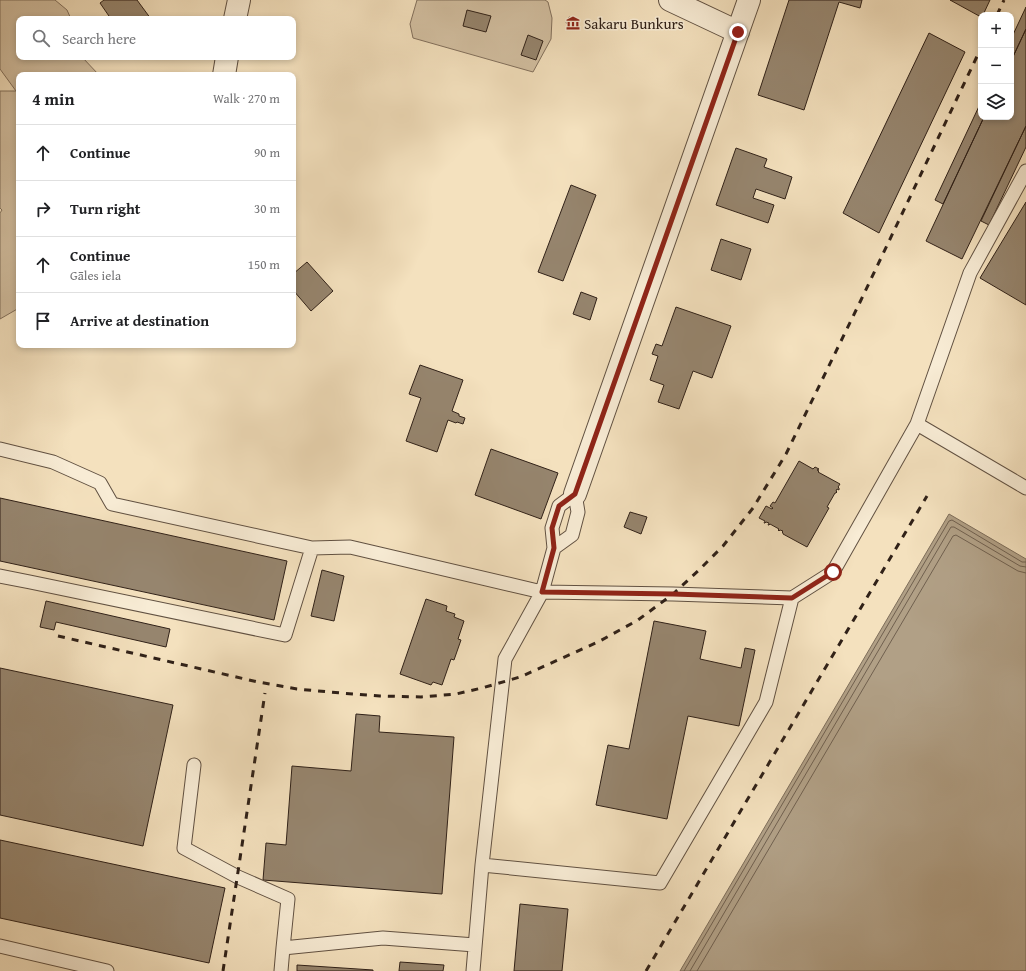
<!DOCTYPE html>
<meta charset="utf-8">
<style>
:root{--surface:#fff;--page:#f2f2f2;--text:#202124;--muted:#757577;--line:#e0e0e0}
body{margin:0;font-family:"Gentium Book Plus",serif;background:var(--page);color:var(--text)}
.controls{position:absolute;right:12px;top:12px;display:grid;overflow:hidden;border-radius:8px;box-shadow:0 2px 6px #0003}
.controls button{width:36px;height:36px;display:grid;place-items:center;padding:0;border:0;border-bottom:1px solid var(--line);background:var(--surface);color:var(--text);font:20px sans-serif}
.stop{position:absolute;width:12px;height:12px;margin:-9px;border:3px solid #8f2418;border-radius:50%;background:#fff}
.stop.end{background:#8f2418;border-color:#fff;box-shadow:0 1px 4px #0008}
.list{margin:0;padding:0;list-style:none}
h2{display:flex;justify-content:space-between;align-items:center;height:52px;margin:0;padding:0 16px;font-size:17px}
h2 small{font-size:13px;font-weight:400;color:var(--muted)}
.list li{display:grid;grid-template-columns:26px 1fr auto;gap:12px;align-items:center;box-sizing:border-box;height:56px;padding:0 16px;border-top:1px solid var(--line)}
.list b{display:block;font-size:15px;white-space:nowrap}
.list p{margin:0;font-size:13px;white-space:nowrap;color:var(--muted)}
.list em{font-size:13px;font-style:normal;color:var(--muted)}
.icon{flex:none;width:22px;height:22px;fill:none;stroke:currentColor;stroke-width:2;stroke-linecap:round;stroke-linejoin:round}
.map{position:relative;flex:none;width:1026px;height:971px;overflow:hidden}
.search{position:absolute;background:var(--surface);box-shadow:0 2px 6px #0003;left:16px;top:16px;width:280px;height:44px;display:flex;align-items:center;gap:10px;box-sizing:border-box;padding:0 14px;border-radius:8px;color:var(--muted);font-size:15px}
.panel{position:absolute;background:var(--surface);box-shadow:0 2px 6px #0003;left:16px;top:72px;width:280px;height:276px;border-radius:8px}
.map>svg:first-child{display:block}
.green{fill:#d3c0a2;stroke:#82705d}
.water{fill:#b1a086;stroke:#7d6d5a}
.lines{fill:none;stroke-linecap:round;stroke-linejoin:round}
.shore{stroke:#70604f;stroke-width:1}
.building{fill:#96856e;stroke:#302118}
.lane-casing{stroke:#615142;stroke-width:15}
.street-casing{stroke:#615142;stroke-width:24}
.lane{stroke:#f8ecd5;stroke-width:13}
.street{stroke:#f8ecd5;stroke-width:22}
.rail{stroke:#302118;stroke-width:3;stroke-dasharray:7 7;stroke-linecap:butt}
.route{stroke:#8f2418;stroke-width:5}
.labels{text-anchor:middle;dominant-baseline:central;stroke-width:3;stroke-linejoin:round;paint-order:stroke}
.poi-label{font-size:15px;fill:#302118;stroke:#f8ecd5;text-anchor:start}
</style>
<div class="map">
<svg width="1026" height="971" viewBox="0 0 1026 971">
<rect width="100%" height="100%" fill="#f4e1be"/>
<filter id="stains"><feTurbulence type="fractalNoise" baseFrequency=".005" numOctaves="4"/><feColorMatrix values="0 0 0 0 .2 0 0 0 0 .09 0 0 0 0 .02 0 0 0 .5 -.17"/></filter>
<radialGradient id="worn" r=".72"><stop offset=".6" stop-color="#630" stop-opacity="0"/><stop offset="1" stop-color="#630" stop-opacity=".3"/></radialGradient>
<!-- green -->
<path class="green" d="M 0,0 L 55,0 L 67,10 L 71,19 L 19,19 L 19,57 L 82,57 L 99,75 L 19,75 L 19,308 L 0,319 L 0,213 L 2,210 L 0,208 L 0,91 L 16,91 L 0,69 Z
M 417,0 L 545,0 L 548,2 L 552,18 L 551,39 L 533,72 L 413,38 L 410,24 Z"/>
<!-- water -->
<path class="water" d="M 949,514 L 1026,559 L 1026,971 L 680,971 Z"/>
<g class="lines">
<!-- shore -->
<path class="shore" d="M 684,971 L 949,521 L 952,520 L 1022,562 L 1026,562
M 690,971 L 951,527 L 954,527 L 1020,566 L 1026,567
M 697,971 L 953,536 L 956,535 L 1018,571 L 1026,573"/>
</g>
<!-- building -->
<path class="building" d="M 104,0 L 137,0 L 151,19 L 111,19 L 100,3 Z
M 789,0 L 862,0 L 860,8 L 839,2 L 804,110 L 758,95 Z
M 950,0 L 990,0 L 983,15 L 981,15 L 981,17 Z
M 1026,7 L 1026,29 L 1011,61 L 1011,39 Z
M 467,10 L 491,16 L 486,32 L 463,26 Z
M 569,17 L 579,21 L 576,28 L 566,23 Z
M 1026,29 L 1026,126 L 962,259 L 926,241 L 984,117 L 1011,117 L 1011,61 Z
M 929,33 L 965,52 L 879,233 L 843,213 Z
M 528,35 L 543,41 L 536,60 L 521,55 Z
M 981,102 L 981,117 L 984,117 L 943,204 L 935,200 Z
M 1026,126 L 1026,147 L 989,225 L 981,221 Z
M 736,148 L 767,159 L 764,167 L 792,177 L 785,199 L 756,189 L 753,198 L 774,205 L 768,223 L 716,205 Z
M 571,185 L 596,195 L 563,281 L 538,272 Z
M 1026,202 L 1026,305 L 980,278 Z
M 721,239 L 751,249 L 741,280 L 711,270 Z
M 307,262 L 333,291 L 311,311 L 293,290 L 293,274 Z
M 581,292 L 597,298 L 590,320 L 573,314 Z
M 676,307 L 731,326 L 712,378 L 693,371 L 679,409 L 658,402 L 664,385 L 650,380 L 658,356 L 652,354 L 656,344 L 662,346 Z
M 420,365 L 463,380 L 452,411 L 459,414 L 459,416 L 465,418 L 463,424 L 457,422 L 456,423 L 448,420 L 437,452 L 406,441 L 421,398 L 409,394 Z
M 491,449 L 558,473 L 541,519 L 475,495 Z
M 799,461 L 813,469 L 815,467 L 819,469 L 817,470 L 819,471 L 818,472 L 840,484 L 838,487 L 839,488 L 839,490 L 837,489 L 836,491 L 837,492 L 836,493 L 835,493 L 827,507 L 829,508 L 807,547 L 783,534 L 783,533 L 782,532 L 783,531 L 780,530 L 779,531 L 778,530 L 779,529 L 770,524 L 769,525 L 768,525 L 769,523 L 766,522 L 765,523 L 764,523 L 765,521 L 759,518 L 766,506 L 772,509 L 773,508 L 770,506 L 773,502 L 775,503 Z
M 0,498 L 287,561 L 274,620 L 0,561 Z
M 630,512 L 647,517 L 641,534 L 624,527 Z
M 322,570 L 344,576 L 334,621 L 311,616 Z
M 426,599 L 447,606 L 446,611 L 455,614 L 454,617 L 464,621 L 458,639 L 461,640 L 454,660 L 451,659 L 442,685 L 433,682 L 431,685 L 400,674 Z
M 46,601 L 170,629 L 166,647 L 56,622 L 54,630 L 40,627 Z
M 654,621 L 706,631 L 700,659 L 741,668 L 745,648 L 755,650 L 739,726 L 688,716 L 667,819 L 596,805 L 608,745 L 629,749 Z
M 0,668 L 173,705 L 143,846 L 0,815 Z
M 356,714 L 380,716 L 379,732 L 454,737 L 442,894 L 263,880 L 266,843 L 286,845 L 292,766 L 351,771 Z
M 0,840 L 225,888 L 209,963 L 0,918 Z
M 520,904 L 568,909 L 562,971 L 514,971 Z
M 400,962 L 444,965 L 443,971 L 399,971 Z
M 297,965 L 373,970 L 373,971 L 297,971 Z"/>
<g class="lines">
<!-- lane casing -->
<g class="lane-casing">
<path id="lane" d="M 917,424 L 970,273 L 1026,171
M 0,449 L 53,462 L 100,483 L 112,504 L 312,548 L 350,547 L 542,592 L 554,548 L 552,528 L 559,506 L 575,494 L 578,512 L 572,535 L 554,548
M 0,576 L 30,582 L 285,635 L 312,548
M 194,765 L 184,848 L 238,877 L 288,899 L 283,948
M 482,865 L 660,883 L 766,702 L 792,598
M 0,946 L 107,971
M 281,971 L 283,948 L 383,938 L 475,945
M 473,971 L 482,865 L 505,659 L 542,592 L 673,594 L 792,598 L 833,572 L 917,424 L 1026,488"/>
</g>
<!-- street casing -->
<g class="street-casing">
<path id="street" d="M 670,0 L 738,32
M 235,19 L 239,0
M 224,75 L 227,57
M 575,494 L 749,0"/>
</g>
<!-- lane -->
<use href="#lane" class="lane"/>
<!-- street -->
<use href="#street" class="street"/>
<!-- rail -->
<path class="rail" d="M 997,15 L 1004,0
M 58,636 L 258,682 L 297,689 L 341,693 L 380,696 L 421,697 L 456,694 L 482,688 L 520,677 L 598,642 L 638,620 L 673,594 L 699,570 L 723,546 L 753,508 L 786,454 L 861,300 L 981,48
M 223,971 L 265,693
M 646,971 L 927,496"/>
</g>
<g class="lines">
<!-- route -->
<path class="route" d="M 738,32 L 575,494 L 559,506 L 552,528 L 554,548 L 542,592 L 673,594 L 792,598 L 833,572"/>
</g>
<!-- icons -->
<defs>
<g id="museum-bare" transform="scale(1.08)"><path d="M0-6L6-3V-2H-6V-3ZM-5-1h2V3h-2ZM-1-1h2V3h-2ZM3-1h2V3H3ZM-6 4H6V6H-6Z" fill="#8f2418" stroke="#f8ecd5" stroke-width="2.5" paint-order="stroke"/></g>
</defs>
<g fill-rule="evenodd">
<use href="#museum-bare" x="573" y="23"/>
</g>
<g class="labels">
<!-- poi labels -->
<g class="poi-label">
<text x="584" y="23">Sakaru Bunkurs</text>
</g>
</g>
<rect width="100%" height="100%" filter="url(#stains)"/>
<rect width="100%" height="100%" fill="url(#worn)"/>
</svg>
<div class="controls">
<button>+</button>
<button>−</button>
<button><svg class="icon" aria-label="layers" viewBox="0 0 24 24"><path d="M12 4l9 5-9 5-9-5zM3 14l9 5 9-5"/></svg></button>
</div>
<div class="stop" style="left:833px;top:572px"></div>
<div class="stop end" style="left:738px;top:32px"></div>
<div class="search"><svg class="icon" aria-label="search" viewBox="0 0 24 24"><circle cx="10" cy="10" r="6"/><path d="M15 15l6 6"/></svg>Search here</div>
<section class="panel">
<h2>4 min<small>Walk · 270 m</small></h2>
<ul class="list">
<li><svg class="icon" aria-label="ahead" viewBox="0 0 24 24"><path d="M12 20V5M6 11l6-6 6 6"/></svg><div><b>Continue</b></div><em>90 m</em></li>
<li><svg class="icon" aria-label="right" viewBox="0 0 24 24"><path d="M7 20v-9h11M14 6l5 5-5 5"/></svg><div><b>Turn right</b></div><em>30 m</em></li>
<li><svg class="icon" aria-label="ahead" viewBox="0 0 24 24"><path d="M12 20V5M6 11l6-6 6 6"/></svg><div><b>Continue</b><p>Gāles iela</p></div><em>150 m</em></li>
<li><svg class="icon" aria-label="arrive" viewBox="0 0 24 24"><path d="M6 21V4h12l-3 4 3 4H6"/></svg><div><b>Arrive at destination</b></div></li>
</ul>
</section>
</div>
